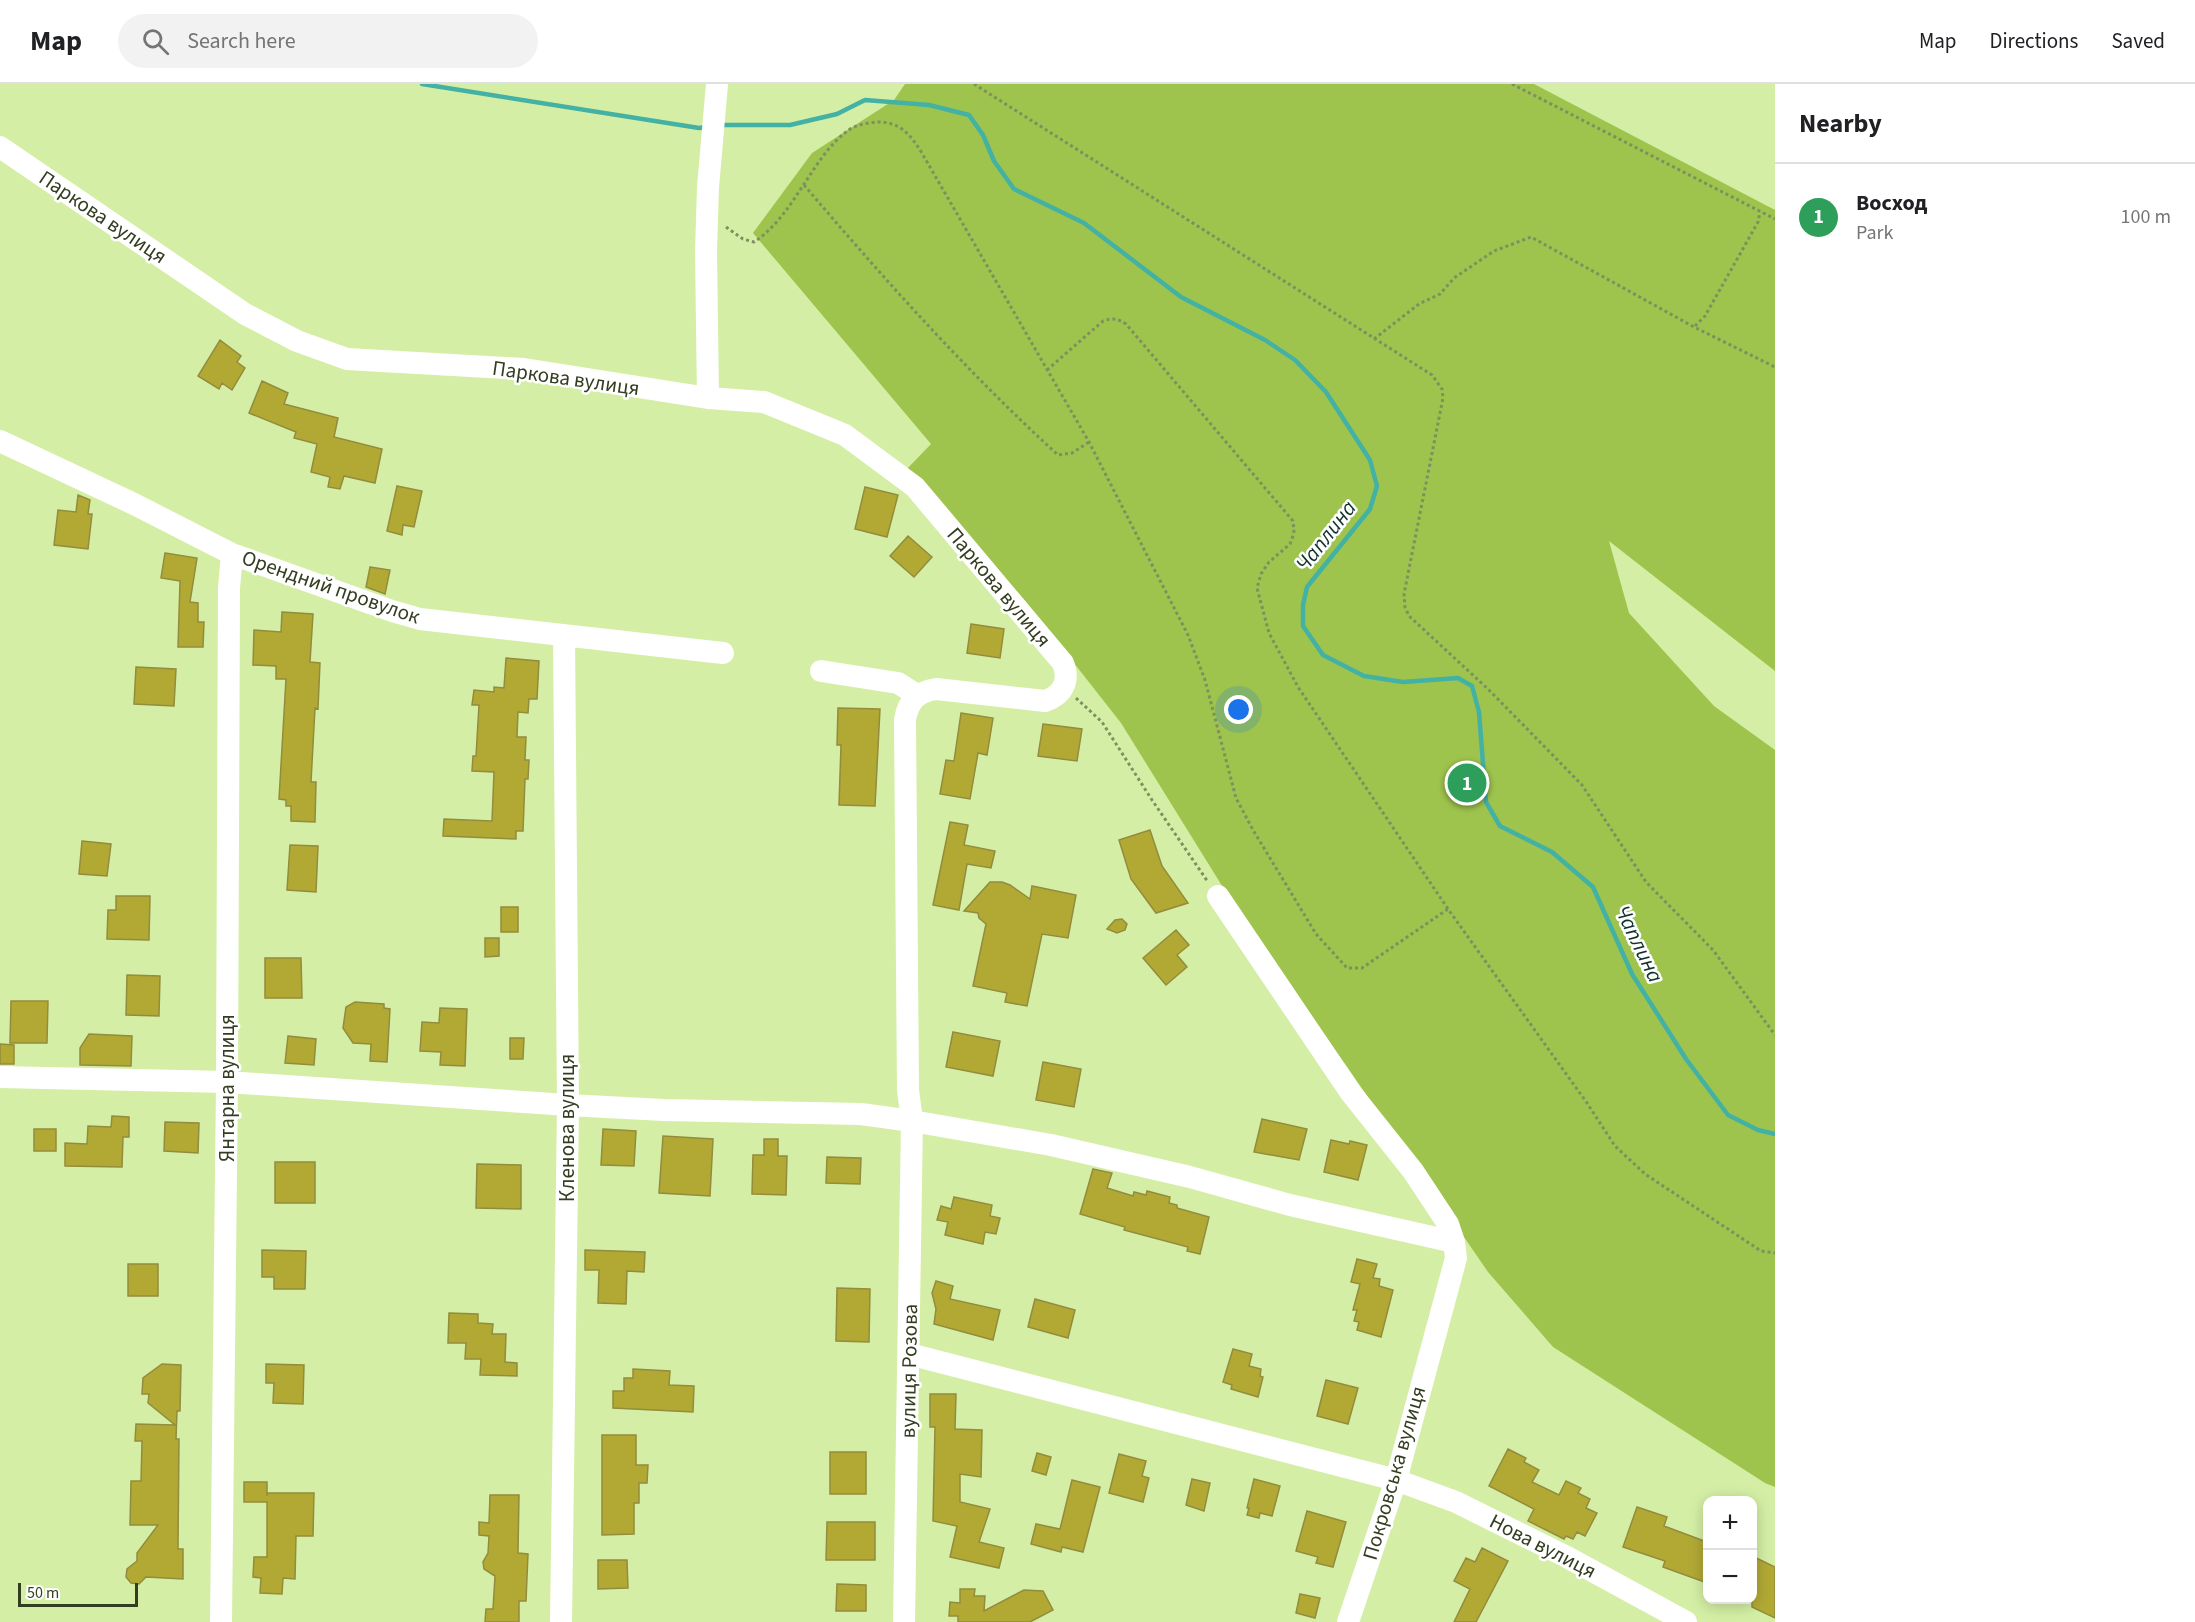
<!DOCTYPE html>
<meta charset="utf-8">
<style>
:root{--surface:#fff;--page:#f2f2f2;--text:#202124;--muted:#757577;--line:#e0e0e0;--accent:#7c3aed}
body{margin:0;font-family:"Source Sans 3",sans-serif;background:var(--page);color:var(--text)}
.controls{position:absolute;right:18px;bottom:18px;display:grid;overflow:hidden;border-radius:12px;box-shadow:0 3px 15px #0003}
.controls button{width:54px;height:54px;display:grid;place-items:center;padding:0;border:0;border-bottom:2px solid var(--line);background:var(--surface);color:var(--text);font:30px sans-serif}
.scale{position:absolute;left:18px;bottom:15px;width:120px;box-sizing:border-box;padding-left:6px;border:3px solid #333e20;border-top:0;font-size:16px;line-height:21px;white-space:nowrap;color:#333e20;-webkit-text-stroke:4px #fff;paint-order:stroke}
.you{position:absolute;left:1239px;top:626px;width:21px;height:21px;margin:-15px;border:4px solid #fff;border-radius:50%;background:#1a73e8;box-shadow:0 0 0 9px #1a73e833}
.badge{display:grid;place-items:center;width:39px;height:39px;border-radius:50%;background:var(--accent);color:#fff;font-size:20px;font-weight:700}
.pin{position:absolute;translate:-50% -50%;border:3px solid #fff;box-shadow:0 2px 6px #0006}
.list{margin:0;padding:0;list-style:none}
h2{display:flex;justify-content:space-between;align-items:center;height:78px;margin:0;padding:0 24px;font-size:26px}
h2 small{font-size:20px;font-weight:400;color:var(--muted)}
.list li{display:grid;grid-template-columns:39px 1fr auto;gap:18px;align-items:center;box-sizing:border-box;height:108px;padding:0 24px;border-top:2px solid var(--line)}
.list b{display:block;font-size:22px;white-space:nowrap}
.list p{margin:0;font-size:20px;white-space:nowrap;color:var(--muted)}
.list em{font-size:20px;font-style:normal;color:var(--muted)}
.icon{flex:none;width:33px;height:33px;fill:none;stroke:currentColor;stroke-width:2;stroke-linecap:round;stroke-linejoin:round}
.map{position:relative;flex:none;width:1775px;height:1538px;overflow:hidden}
header{display:flex;align-items:center;gap:36px;box-sizing:border-box;height:84px;padding:0 30px;background:var(--surface);border-bottom:2px solid var(--line)}
header strong{font-size:28px}
nav{display:flex;gap:33px;margin-inline-start:auto;font-size:21px}
.search{width:420px;height:54px;background:var(--page);display:flex;align-items:center;gap:15px;box-sizing:border-box;padding:0 21px;border-radius:33px;color:var(--muted);font-size:22px}
main{display:flex}
aside{flex:1;background:var(--surface)}
.map>svg:first-child{display:block}
.green{fill:#9ec44d}
.lines{fill:none;stroke-linecap:round;stroke-linejoin:round}
.stream{stroke:#43b1a4;stroke-width:4.5}
.building{fill:#b2a935;stroke:#928c3d;stroke-width:1.5}
.path{stroke:#7d905d;stroke-width:3;stroke-dasharray:3 3;stroke-linecap:butt}
.minor{stroke:#fff;stroke-width:22}
.labels{text-anchor:middle;dominant-baseline:central;stroke-width:5;stroke-linejoin:round;paint-order:stroke}
.street-label{font-size:21px;fill:#333e20;stroke:#fff}
.water-label{font-size:22px;font-style:italic;fill:#10312d;stroke:#fff}
</style>
<header>
<strong>Map</strong>
<div class="search"><svg class="icon" aria-label="search" viewBox="0 0 24 24"><circle cx="10" cy="10" r="6"/><path d="M15 15l6 6"/></svg>Search here</div>
<nav><a>Map</a><a>Directions</a><a>Saved</a></nav>
</header>
<main>
<div class="map">
<svg width="1775" height="1538" viewBox="0 0 1775 1538">
<rect width="100%" height="100%" fill="#d4efa5"/>
<!-- green -->
<path class="green" d="M 905,0 L 1534,0 L 1775,126 L 1775,587 L 1609,457 L 1629,529 L 1714,622 L 1775,666 L 1775,1403 L 1765,1399 L 1553,1263 L 1488,1188 L 1350,987 L 1242,834 L 1121,639 L 1026,518 L 905,387 L 931,360 L 753,149 L 812,69 L 894,16 Z"/>
<g class="lines">
<!-- stream -->
<path class="stream" d="M 422,0 L 699,44 L 707,43
M 723,41 L 790,41 L 837,30 L 865,16 L 929,21 L 969,31 L 983,51 L 994,77 L 1014,105 L 1084,139 L 1181,213 L 1265,256 L 1295,276 L 1326,308 L 1370,376 L 1377,402 L 1370,425 L 1307,503 L 1303,521 L 1303,542 L 1323,571 L 1364,592 L 1403,598 L 1458,594 L 1472,602 L 1479,628 L 1486,718 L 1500,742 L 1552,768 L 1593,803 L 1632,890 L 1686,975 L 1728,1031 L 1758,1046 L 1775,1050"/>
</g>
<!-- building -->
<path class="building" d="M 220,256 L 241,272 L 237,278 L 245,284 L 232,306 L 222,299 L 219,305 L 198,292 Z
M 262,297 L 288,309 L 284,320 L 338,334 L 334,353 L 382,365 L 375,399 L 344,392 L 340,405 L 328,403 L 330,393 L 311,388 L 317,360 L 294,354 L 296,348 L 249,329 Z
M 397,402 L 422,407 L 414,443 L 403,441 L 402,451 L 387,447 Z
M 865,403 L 898,411 L 887,453 L 855,445 Z
M 78,411 L 90,416 L 88,430 L 92,430 L 88,465 L 54,461 L 58,426 L 76,428 Z
M 908,452 L 932,473 L 914,493 L 890,472 Z
M 165,469 L 197,474 L 190,518 L 198,519 L 198,538 L 204,538 L 203,563 L 178,563 L 180,497 L 161,494 Z
M 370,483 L 390,486 L 385,510 L 366,503 Z
M 282,528 L 313,530 L 310,578 L 320,579 L 318,625 L 315,624 L 311,698 L 316,698 L 315,738 L 291,737 L 291,722 L 286,722 L 286,716 L 279,715 L 286,595 L 276,595 L 276,582 L 253,581 L 254,546 L 281,548 Z
M 971,540 L 1004,545 L 1000,574 L 967,569 Z
M 506,574 L 539,577 L 537,615 L 529,615 L 528,629 L 518,628 L 517,653 L 526,653 L 525,676 L 529,676 L 528,695 L 525,695 L 523,747 L 516,747 L 516,755 L 443,752 L 444,735 L 492,737 L 494,688 L 472,687 L 473,672 L 476,672 L 479,621 L 472,621 L 474,606 L 494,608 L 494,603 L 504,604 Z
M 136,583 L 176,585 L 174,622 L 134,620 Z
M 838,624 L 880,625 L 875,722 L 839,721 L 841,661 L 837,661 Z
M 961,629 L 993,634 L 987,671 L 978,669 L 970,715 L 940,710 L 946,676 L 954,677 Z
M 1043,640 L 1082,645 L 1077,677 L 1038,672 Z
M 950,738 L 968,741 L 964,761 L 995,767 L 991,784 L 967,780 L 959,826 L 933,821 Z
M 1150,746 L 1162,782 L 1188,819 L 1156,829 L 1131,795 L 1119,756 Z
M 82,757 L 111,760 L 107,792 L 79,790 Z
M 290,761 L 318,762 L 316,808 L 287,806 Z
M 990,798 L 1002,798 L 1010,801 L 1030,815 L 1032,802 L 1076,811 L 1068,854 L 1042,850 L 1027,922 L 1005,918 L 1007,909 L 973,902 L 986,840 L 979,834 L 978,829 L 964,827 Z
M 116,812 L 150,812 L 149,856 L 107,855 L 108,826 L 116,826 Z
M 501,823 L 518,823 L 518,848 L 501,848 Z
M 1122,835 L 1127,840 L 1125,846 L 1117,849 L 1107,845 L 1115,836 Z
M 1176,846 L 1189,861 L 1177,871 L 1187,883 L 1166,901 L 1143,874 Z
M 485,854 L 499,854 L 499,872 L 485,873 Z
M 265,874 L 301,874 L 302,914 L 265,914 Z
M 127,891 L 160,892 L 159,932 L 126,931 Z
M 11,917 L 48,917 L 47,959 L 10,959 Z
M 355,918 L 384,920 L 384,924 L 390,925 L 387,978 L 370,977 L 371,960 L 353,959 L 343,944 L 346,923 Z
M 440,924 L 467,925 L 465,982 L 440,981 L 441,968 L 420,967 L 422,938 L 439,939 Z
M 953,948 L 1000,957 L 993,992 L 946,983 Z
M 89,950 L 132,952 L 131,982 L 80,981 L 80,964 Z
M 288,952 L 316,955 L 314,981 L 285,979 Z
M 510,954 L 524,954 L 523,975 L 510,975 Z
M 0,960 L 14,961 L 14,980 L 0,980 Z
M 1043,978 L 1081,985 L 1074,1023 L 1036,1016 Z
M 112,1032 L 129,1033 L 129,1053 L 123,1053 L 122,1083 L 65,1082 L 65,1059 L 87,1060 L 88,1042 L 111,1043 Z
M 1262,1035 L 1307,1045 L 1299,1076 L 1254,1068 Z
M 165,1038 L 199,1039 L 198,1069 L 164,1067 Z
M 34,1045 L 56,1045 L 56,1067 L 34,1067 Z
M 603,1045 L 636,1047 L 634,1082 L 601,1081 Z
M 663,1052 L 713,1055 L 710,1112 L 659,1109 Z
M 764,1055 L 778,1055 L 778,1072 L 787,1072 L 786,1111 L 752,1110 L 753,1071 L 764,1071 Z
M 1331,1056 L 1349,1060 L 1350,1057 L 1367,1061 L 1358,1096 L 1324,1088 Z
M 827,1073 L 861,1074 L 860,1100 L 826,1099 Z
M 275,1078 L 315,1078 L 315,1119 L 275,1119 Z
M 477,1080 L 521,1081 L 521,1125 L 476,1124 Z
M 1093,1085 L 1112,1089 L 1107,1104 L 1133,1112 L 1134,1108 L 1146,1111 L 1147,1107 L 1170,1113 L 1169,1119 L 1177,1121 L 1177,1124 L 1209,1133 L 1200,1170 L 1187,1167 L 1188,1163 L 1124,1146 L 1125,1143 L 1080,1130 Z
M 954,1113 L 992,1121 L 990,1132 L 1000,1134 L 996,1150 L 985,1148 L 983,1160 L 945,1151 L 948,1138 L 937,1136 L 941,1122 L 951,1125 Z
M 262,1166 L 306,1167 L 305,1205 L 274,1205 L 274,1193 L 262,1193 Z
M 585,1166 L 645,1168 L 644,1188 L 627,1187 L 626,1220 L 598,1219 L 599,1186 L 585,1186 Z
M 1357,1175 L 1377,1180 L 1373,1194 L 1380,1195 L 1379,1202 L 1393,1206 L 1381,1253 L 1357,1246 L 1359,1238 L 1354,1237 L 1357,1226 L 1353,1226 L 1360,1200 L 1351,1198 Z
M 128,1180 L 158,1180 L 158,1212 L 128,1212 Z
M 936,1197 L 953,1202 L 950,1215 L 1000,1226 L 993,1256 L 934,1240 L 936,1225 L 932,1209 Z
M 837,1204 L 870,1205 L 869,1258 L 836,1257 Z
M 1035,1215 L 1075,1226 L 1068,1254 L 1028,1243 Z
M 449,1229 L 478,1230 L 478,1239 L 493,1240 L 492,1250 L 506,1250 L 505,1278 L 517,1279 L 517,1292 L 480,1291 L 481,1275 L 465,1275 L 466,1259 L 448,1259 Z
M 1233,1265 L 1252,1270 L 1249,1282 L 1261,1285 L 1260,1292 L 1263,1293 L 1258,1313 L 1231,1305 L 1232,1301 L 1223,1298 Z
M 162,1280 L 181,1281 L 180,1327 L 177,1327 L 176,1355 L 179,1355 L 178,1465 L 183,1465 L 183,1495 L 146,1493 L 139,1500 L 131,1499 L 126,1493 L 127,1485 L 137,1477 L 137,1469 L 158,1441 L 130,1441 L 131,1397 L 141,1397 L 142,1357 L 135,1357 L 136,1340 L 175,1341 L 148,1319 L 149,1310 L 142,1310 L 143,1294 Z
M 266,1280 L 304,1281 L 303,1320 L 273,1319 L 274,1299 L 266,1299 Z
M 633,1285 L 670,1287 L 669,1301 L 694,1302 L 693,1328 L 613,1324 L 613,1307 L 624,1307 L 624,1294 L 633,1294 Z
M 1326,1296 L 1358,1304 L 1348,1340 L 1317,1332 Z
M 930,1310 L 956,1310 L 955,1345 L 982,1346 L 981,1393 L 960,1390 L 960,1418 L 990,1425 L 979,1458 L 1004,1464 L 999,1484 L 950,1473 L 957,1442 L 933,1437 L 935,1343 L 930,1343 Z
M 602,1351 L 636,1351 L 636,1381 L 648,1381 L 647,1399 L 639,1399 L 639,1419 L 634,1419 L 634,1450 L 602,1451 Z
M 1508,1365 L 1526,1374 L 1524,1378 L 1539,1386 L 1532,1398 L 1559,1411 L 1566,1397 L 1581,1404 L 1578,1409 L 1590,1415 L 1586,1424 L 1597,1429 L 1585,1452 L 1577,1448 L 1573,1455 L 1566,1452 L 1564,1455 L 1528,1437 L 1534,1425 L 1489,1402 Z
M 830,1368 L 866,1368 L 866,1410 L 830,1410 Z
M 1037,1369 L 1051,1373 L 1046,1391 L 1032,1387 Z
M 1119,1370 L 1146,1377 L 1142,1392 L 1149,1394 L 1143,1418 L 1109,1409 Z
M 1192,1395 L 1210,1399 L 1204,1427 L 1186,1421 Z
M 1254,1395 L 1280,1402 L 1272,1432 L 1260,1429 L 1259,1434 L 1247,1431 L 1249,1424 L 1247,1424 Z
M 1072,1396 L 1100,1403 L 1083,1468 L 1062,1463 L 1061,1468 L 1031,1460 L 1036,1440 L 1060,1445 Z
M 244,1398 L 267,1398 L 267,1412 L 267,1409 L 314,1409 L 313,1452 L 296,1452 L 295,1495 L 283,1494 L 282,1510 L 260,1509 L 261,1494 L 253,1493 L 254,1473 L 267,1473 L 267,1418 L 244,1418 Z
M 490,1411 L 519,1411 L 518,1469 L 528,1470 L 526,1517 L 519,1517 L 519,1538 L 485,1538 L 486,1525 L 493,1525 L 495,1492 L 484,1485 L 483,1478 L 488,1469 L 489,1452 L 479,1451 L 479,1438 L 489,1439 Z
M 1637,1423 L 1667,1433 L 1664,1442 L 1707,1458 L 1707,1499 L 1663,1483 L 1665,1477 L 1623,1463 Z
M 1307,1427 L 1346,1438 L 1333,1483 L 1316,1479 L 1318,1473 L 1296,1467 Z
M 827,1438 L 875,1438 L 875,1476 L 826,1476 Z
M 1482,1464 L 1508,1477 L 1476,1538 L 1454,1538 L 1470,1505 L 1454,1497 L 1466,1474 L 1475,1478 Z
M 1752,1472 L 1775,1483 L 1775,1534 L 1752,1523 Z
M 598,1476 L 627,1476 L 628,1504 L 598,1505 Z
M 837,1500 L 866,1501 L 866,1527 L 836,1527 Z
M 960,1505 L 975,1505 L 974,1512 L 985,1512 L 984,1527 L 1024,1506 L 1043,1507 L 1053,1526 L 1030,1538 L 958,1538 L 958,1532 L 949,1532 L 950,1518 L 960,1519 Z
M 1300,1510 L 1320,1514 L 1315,1534 L 1296,1529 Z"/>
<g class="lines">
<!-- path -->
<path class="path" d="M 974,0 L 1432,291 L 1442,305 L 1443,314 L 1404,510 L 1405,523 L 1409,532 L 1488,605 L 1582,701 L 1646,798 L 1713,866 L 1775,951
M 1512,0 L 1775,135
M 804,101 C 884,195 967,288 1058,371 L 1072,369 L 1089,358
M 726,143 L 743,155 L 754,158 C 794,132 811,75 846,48 C 854,41 867,39 877,38 C 900,37 912,52 923,71 L 1089,358 L 1188,551 L 1205,596 L 1236,714 L 1253,746 L 1316,850 L 1347,884 L 1362,884 L 1448,825
M 1695,242 L 1705,232 L 1758,138 L 1760,128
M 1374,255 L 1419,220 L 1440,210 L 1454,194 L 1494,167 L 1531,153 L 1694,243 L 1775,283
M 1047,286 L 1103,237 C 1112,234 1117,234 1126,240 L 1293,437 L 1294,449 L 1290,460 L 1269,478 L 1261,490 L 1257,504 L 1269,549 L 1298,603 L 1448,825 L 1587,1019 L 1615,1062 L 1645,1090 L 1761,1167 L 1775,1169
M 1076,614 L 1102,638 L 1152,716 L 1208,798"/>
<!-- minor -->
<path class="minor" d="M 0,63 L 245,230 L 297,257 L 347,275 L 524,285 L 708,314 L 764,318 L 845,351 L 915,403 L 1063,579 C 1070,597 1063,611 1045,617 L 936,605 C 917,608 908,617 905,636 L 908,1006 L 912,1037 L 904,1538
M 708,314 L 706,167 L 708,103 L 717,0
M 0,357 L 134,420 L 232,470 L 392,527 L 420,535 L 723,569
M 821,587 L 898,599 L 917,611
M 1218,812 L 1351,1009 L 1413,1087 L 1448,1140 L 1454,1158 L 1456,1174 L 1396,1396 L 1348,1538
M 0,993 L 227,998 L 568,1021 L 664,1026 L 861,1030 L 912,1037 L 1051,1061 L 1190,1093 L 1290,1121 L 1454,1158
M 909,1270 L 1396,1396 L 1456,1418 L 1565,1472 L 1686,1538
M 221,1538 L 227,998 L 229,504 L 232,470
M 561,1538 L 568,1021 L 564,551"/>
</g>
<g class="labels">
<!-- street labels -->
<g class="street-label">
<text transform="translate(103 133) rotate(34)">Паркова вулиця</text>
<text transform="translate(566 294) rotate(8)">Паркова вулиця</text>
<text transform="translate(331 503) rotate(19)">Орендний провулок</text>
<text transform="translate(999 503) rotate(50)">Паркова вулиця</text>
<text transform="translate(227 1004) rotate(-90)">Янтарна вулиця</text>
<text transform="translate(567 1044) rotate(-90)">Кленова вулиця</text>
<text transform="translate(909 1287) rotate(-89)">вулиця Розова</text>
<text transform="translate(1394 1389) rotate(-74)">Покровська вулиця</text>
<text transform="translate(1543 1462) rotate(27)">Нова вулиця</text>
</g>
<!-- water labels -->
<g class="water-label">
<text transform="translate(1326 452) rotate(-52)">Чаплина</text>
<text transform="translate(1639 860) rotate(64)">Чаплина</text>
</g>
</g>
</svg>
<div class="controls">
<button>+</button>
<button>−</button>
</div>
<div class="scale">50 m</div>
<div class="you"></div>
<div class="pin badge" style="left:1467px;top:699px;background:#2e9e5b">1</div>
</div>
<aside>
<h2>Nearby<small></small></h2>
<ul class="list">
<li><span class="badge" style="background:#2e9e5b">1</span><div><b>Восход</b><p>Park</p></div><em>100 m</em></li>
</ul>
</aside>
</main>
